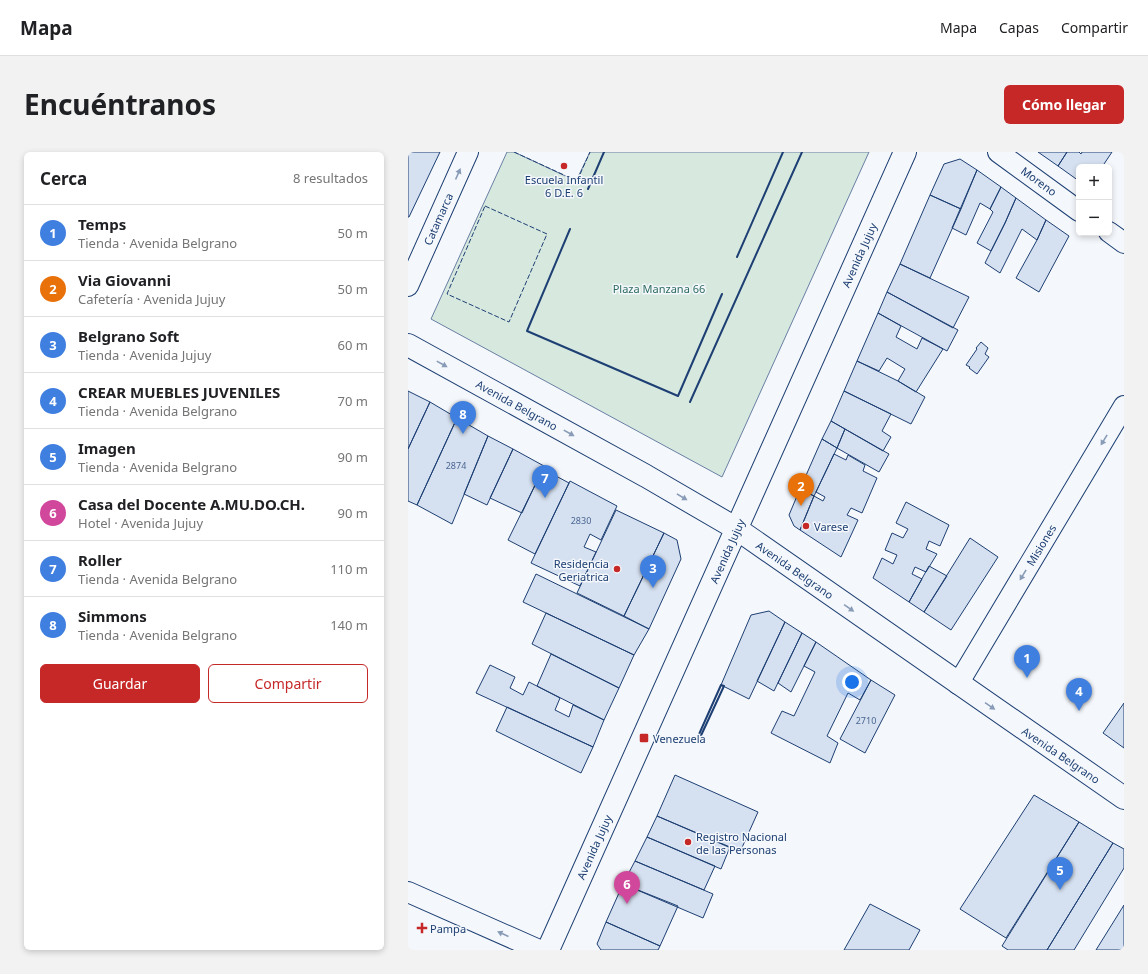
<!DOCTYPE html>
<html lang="es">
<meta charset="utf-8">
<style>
:root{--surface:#fff;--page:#f2f2f2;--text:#202124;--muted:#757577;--line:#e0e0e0;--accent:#c62828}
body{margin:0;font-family:"Noto Sans",sans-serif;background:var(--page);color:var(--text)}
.controls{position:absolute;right:12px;top:12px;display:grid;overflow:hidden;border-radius:6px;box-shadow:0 2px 6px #0003}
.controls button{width:36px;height:36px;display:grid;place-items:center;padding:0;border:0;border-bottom:1px solid var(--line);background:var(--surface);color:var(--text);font:20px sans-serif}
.you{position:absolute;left:444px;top:530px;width:14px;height:14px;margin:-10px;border:3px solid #fff;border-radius:50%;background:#1a73e8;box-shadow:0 0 0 6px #1a73e833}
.badge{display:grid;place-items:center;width:26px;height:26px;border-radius:50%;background:var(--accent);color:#fff;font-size:13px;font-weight:700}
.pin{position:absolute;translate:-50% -33px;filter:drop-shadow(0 1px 2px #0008)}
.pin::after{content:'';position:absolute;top:21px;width:14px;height:12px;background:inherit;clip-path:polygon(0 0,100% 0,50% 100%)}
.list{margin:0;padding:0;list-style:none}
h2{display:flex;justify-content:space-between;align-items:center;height:52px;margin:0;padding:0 16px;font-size:17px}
h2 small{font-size:13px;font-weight:400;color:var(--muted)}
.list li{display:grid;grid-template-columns:26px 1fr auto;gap:12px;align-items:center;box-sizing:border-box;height:56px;padding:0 16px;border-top:1px solid var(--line)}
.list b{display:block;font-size:15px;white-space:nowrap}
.list p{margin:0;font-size:13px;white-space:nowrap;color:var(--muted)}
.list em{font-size:13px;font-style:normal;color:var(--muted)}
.actions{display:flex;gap:8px;padding:12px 16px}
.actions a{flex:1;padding:9px 0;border:1px solid var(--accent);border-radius:6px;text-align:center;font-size:14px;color:var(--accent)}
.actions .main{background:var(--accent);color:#fff}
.map{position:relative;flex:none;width:716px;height:798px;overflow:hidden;border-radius:6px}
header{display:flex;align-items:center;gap:24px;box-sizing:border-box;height:56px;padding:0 20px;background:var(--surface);border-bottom:1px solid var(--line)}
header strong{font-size:19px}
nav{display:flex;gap:22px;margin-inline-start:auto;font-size:14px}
.intro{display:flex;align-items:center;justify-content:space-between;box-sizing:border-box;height:96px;padding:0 24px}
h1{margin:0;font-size:28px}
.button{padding:10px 18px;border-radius:6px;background:var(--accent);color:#fff;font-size:14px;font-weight:700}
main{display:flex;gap:24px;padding:0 24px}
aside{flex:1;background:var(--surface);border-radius:6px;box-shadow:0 2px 6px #0003}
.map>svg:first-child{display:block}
.green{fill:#d7e8df;stroke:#687fa3}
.building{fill:#d5e0f0;stroke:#1d3f73}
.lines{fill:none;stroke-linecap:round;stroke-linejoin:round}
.street-casing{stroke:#1d3f73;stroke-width:22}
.secondary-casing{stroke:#1d3f73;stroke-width:24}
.street{stroke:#f4f7fb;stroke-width:20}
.secondary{stroke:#f4f7fb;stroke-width:22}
.fence{stroke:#1d3f73;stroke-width:1;stroke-dasharray:5 2;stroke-linecap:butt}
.wall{stroke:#1d3f73;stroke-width:2}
.oneway{fill:#889bb7}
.poi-dot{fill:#c62828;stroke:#f4f7fb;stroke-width:1.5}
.labels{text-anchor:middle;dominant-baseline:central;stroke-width:3;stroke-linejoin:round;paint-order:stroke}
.number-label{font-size:9px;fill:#4b6792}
.poi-label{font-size:11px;fill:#1d3f73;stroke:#f4f7fb;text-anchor:start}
.street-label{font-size:11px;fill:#1d3f73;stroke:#f4f7fb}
.park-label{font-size:11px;fill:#2c6c60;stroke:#f4f7fb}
</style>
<header>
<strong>Mapa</strong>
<nav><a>Mapa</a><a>Capas</a><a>Compartir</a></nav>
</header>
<div class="intro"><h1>Encuéntranos</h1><a class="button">Cómo llegar</a></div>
<main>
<aside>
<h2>Cerca<small>8 resultados</small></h2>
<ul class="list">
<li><span class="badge" style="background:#3f7fe0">1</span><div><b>Temps</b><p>Tienda · Avenida Belgrano</p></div><em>50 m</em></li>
<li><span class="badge" style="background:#e8710a">2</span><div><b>Via Giovanni</b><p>Cafetería · Avenida Jujuy</p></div><em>50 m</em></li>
<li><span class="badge" style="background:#3f7fe0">3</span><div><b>Belgrano Soft</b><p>Tienda · Avenida Jujuy</p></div><em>60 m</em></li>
<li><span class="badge" style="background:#3f7fe0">4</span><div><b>CREAR MUEBLES JUVENILES</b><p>Tienda · Avenida Belgrano</p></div><em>70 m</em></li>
<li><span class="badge" style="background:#3f7fe0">5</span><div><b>Imagen</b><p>Tienda · Avenida Belgrano</p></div><em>90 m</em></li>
<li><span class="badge" style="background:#d1479c">6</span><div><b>Casa del Docente A.MU.DO.CH.</b><p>Hotel · Avenida Jujuy</p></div><em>90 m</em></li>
<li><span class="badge" style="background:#3f7fe0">7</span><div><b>Roller</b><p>Tienda · Avenida Belgrano</p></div><em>110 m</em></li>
<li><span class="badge" style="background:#3f7fe0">8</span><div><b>Simmons</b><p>Tienda · Avenida Belgrano</p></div><em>140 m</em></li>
</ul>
<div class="actions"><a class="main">Guardar</a><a>Compartir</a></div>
</aside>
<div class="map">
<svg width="716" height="798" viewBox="0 0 716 798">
<rect width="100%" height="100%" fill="#f4f7fb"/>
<!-- green -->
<path class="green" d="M 99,0 L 106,0 L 168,29 L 182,0 L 461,0 L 314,325 L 23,167 Z"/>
<!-- building -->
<path class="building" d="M 0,0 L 32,0 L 1,65 L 0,65 Z
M 630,0 L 659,0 L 650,14 Z
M 659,0 L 671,0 L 673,2 L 674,0 L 704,0 L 694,15 L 671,15 L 671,29 L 650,14 Z
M 552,7 L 569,18 L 553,57 L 522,43 L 536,12 Z
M 569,18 L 593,35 L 582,57 L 572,51 L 558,83 L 544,76 Z
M 593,35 L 608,46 L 597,71 L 583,99 L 569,91 L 585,60 L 582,57 Z
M 522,43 L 553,57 L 522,126 L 492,112 Z
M 608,46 L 638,68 L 629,88 L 614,77 L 592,121 L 577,111 L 597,71 Z
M 638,68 L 661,84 L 631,140 L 608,126 L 629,88 Z
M 492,112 L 561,145 L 545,176 L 479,140 Z
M 479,140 L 550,178 L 539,199 L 470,161 Z
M 470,161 L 493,174 L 488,185 L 509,197 L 514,186 L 535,197 L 508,240 L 490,229 L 497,217 L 479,206 L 471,219 L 449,209 Z
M 573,190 L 580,196 L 577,202 L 581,205 L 569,222 L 561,216 L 562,215 L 558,213 L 569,197 L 568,196 Z
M 449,209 L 490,229 L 517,245 L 503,272 L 436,239 Z
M 0,239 L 22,250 L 0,297 Z
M 436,239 L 483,262 L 474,279 L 483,285 L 475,299 L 423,269 Z
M 22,250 L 49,266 L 9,353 L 0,349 L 0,297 Z
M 49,266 L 80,284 L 44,372 L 9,353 Z
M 423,269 L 437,277 L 429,296 L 414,287 Z
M 437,277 L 481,302 L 471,320 L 429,296 Z
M 80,284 L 105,297 L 79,353 L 56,342 Z
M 414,287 L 429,296 L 406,344 L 392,337 Z
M 105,297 L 136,314 L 114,361 L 82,346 Z
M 426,302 L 438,308 L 440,303 L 457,313 L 455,319 L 469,326 L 454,361 L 443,356 L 439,363 L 450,368 L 433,405 L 392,378 L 406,344 L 415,349 L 417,345 L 408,340 Z
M 135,317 L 161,331 L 127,402 L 100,388 Z
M 162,329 L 209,354 L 193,388 L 182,382 L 176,395 L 188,400 L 172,434 L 123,411 Z
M 392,337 L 406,344 L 392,378 L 386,374 L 381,363 Z
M 498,350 L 541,373 L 532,394 L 521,389 L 518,397 L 529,402 L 518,420 L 507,415 L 504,422 L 514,427 L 501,450 L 465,426 L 474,406 L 485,412 L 489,403 L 477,398 L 484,381 L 495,386 L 500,377 L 488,371 Z
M 208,358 L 256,381 L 216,464 L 169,441 Z
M 256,381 L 269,388 L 273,407 L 241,477 L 216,464 Z
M 562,386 L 590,405 L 543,478 L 516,460 Z
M 521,414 L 539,424 L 516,460 L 501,450 Z
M 128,422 L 241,477 L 226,503 L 115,450 Z
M 361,459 L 377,470 L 341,547 L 313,533 L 343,463 Z
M 138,461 L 226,503 L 211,536 L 124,492 Z
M 377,470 L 394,481 L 366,539 L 349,529 Z
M 394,481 L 408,490 L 383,540 L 370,531 Z
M 408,490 L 463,528 L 452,548 L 440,541 L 419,584 L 430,591 L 422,611 L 363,581 L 374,559 L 386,564 L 407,520 L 396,514 Z
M 143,502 L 211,536 L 196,568 L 129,534 Z
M 82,513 L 107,525 L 102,536 L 115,543 L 121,530 L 152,546 L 147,558 L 161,565 L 165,553 L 196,568 L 185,595 L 68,541 Z
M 463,528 L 487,543 L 457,601 L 432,587 Z
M 716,551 L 716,596 L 695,581 Z
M 99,555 L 185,595 L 173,621 L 88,579 Z
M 267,623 L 350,660 L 332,700 L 249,664 Z
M 626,643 L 671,670 L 598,786 L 552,757 Z
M 249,664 L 322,695 L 313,717 L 239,685 Z
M 671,670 L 705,691 L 639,798 L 600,798 L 594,794 Z
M 239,685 L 307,714 L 296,738 L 227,709 Z
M 705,691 L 716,697 L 716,716 L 666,798 L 639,798 Z
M 227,709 L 305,742 L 295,766 L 215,732 Z
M 215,732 L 270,754 L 252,794 L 198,770 Z
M 462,752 L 512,778 L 501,798 L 436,798 Z
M 716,753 L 716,798 L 688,798 Z
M 198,770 L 252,794 L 250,798 L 193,798 L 189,792 Z"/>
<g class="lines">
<!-- street casing -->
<g class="street-casing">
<path id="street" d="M 590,0 L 671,59
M 701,80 L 716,91
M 0,134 L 60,0
M 550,532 L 716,254
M 0,740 L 131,798"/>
</g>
<!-- secondary casing -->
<g class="secondary-casing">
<path id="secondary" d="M 0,193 L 238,324 L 329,377 L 716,646
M 140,798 L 497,0"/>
</g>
<!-- street -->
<use href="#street" class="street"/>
<!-- secondary -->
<use href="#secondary" class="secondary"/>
<!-- fence -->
<path class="fence" d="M 106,0 L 169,29 L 182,0
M 77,54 L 139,82 L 101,170 L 39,142 Z"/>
<!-- wall -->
<path class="wall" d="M 180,37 L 196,0
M 162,77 L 119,179 L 270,244 L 314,142
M 329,105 L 375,0
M 282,250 L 394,0
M 313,533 L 316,534 L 290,590 L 288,589 Z"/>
</g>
<!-- one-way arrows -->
<defs><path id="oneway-solid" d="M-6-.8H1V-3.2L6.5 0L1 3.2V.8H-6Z"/></defs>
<g class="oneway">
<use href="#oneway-solid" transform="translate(50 22) rotate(-66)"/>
<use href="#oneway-solid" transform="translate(34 212) rotate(29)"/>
<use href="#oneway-solid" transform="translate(161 281) rotate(29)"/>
<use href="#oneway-solid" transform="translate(696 288) rotate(121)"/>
<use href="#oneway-solid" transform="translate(274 345) rotate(31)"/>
<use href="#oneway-solid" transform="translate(615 423) rotate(121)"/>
<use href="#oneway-solid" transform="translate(441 456) rotate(35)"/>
<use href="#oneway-solid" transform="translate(582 554) rotate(34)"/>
<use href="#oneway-solid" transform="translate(95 782) rotate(-156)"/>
</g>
<!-- markers -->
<g class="poi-dot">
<circle cx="156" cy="14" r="4"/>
<circle cx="398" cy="374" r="4"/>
<circle cx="209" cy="417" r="4"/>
<rect x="231" y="581" width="10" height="10" rx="2"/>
<circle cx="280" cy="690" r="4"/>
<path d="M12 770h4v4h4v4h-4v4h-4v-4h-4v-4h4z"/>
</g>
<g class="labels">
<!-- number labels -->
<g class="number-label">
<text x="48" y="313">2874</text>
<text x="173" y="368">2830</text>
<text x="458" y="568">2710</text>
</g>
<!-- poi labels -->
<g class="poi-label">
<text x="156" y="27" text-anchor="middle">Escuela Infantil<tspan x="156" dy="13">6 D.E. 6</tspan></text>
<text x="406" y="374">Varese</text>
<text x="201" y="411" text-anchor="end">Residencia<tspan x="201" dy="13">Geriatrica</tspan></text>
<text x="245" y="586">Venezuela</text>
<text x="288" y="684">Registro Nacional<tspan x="288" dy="13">de las Personas</tspan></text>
<text x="22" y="776">Pampa</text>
</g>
<!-- street labels -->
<g class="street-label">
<text transform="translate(631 29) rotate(36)">Moreno</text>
<text transform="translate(30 67) rotate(-66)">Catamarca</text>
<text transform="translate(451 103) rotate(-66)">Avenida Jujuy</text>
<text transform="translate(109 253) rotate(29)">Avenida Belgrano</text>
<text transform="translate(633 393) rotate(-59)">Misiones</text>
<text transform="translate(319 399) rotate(-66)">Avenida Jujuy</text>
<text transform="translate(387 418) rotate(35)">Avenida Belgrano</text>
<text transform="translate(653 603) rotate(34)">Avenida Belgrano</text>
<text transform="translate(186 695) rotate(-66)">Avenida Jujuy</text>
</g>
<!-- park labels -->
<g class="park-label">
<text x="251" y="136">Plaza Manzana 66</text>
</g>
</g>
</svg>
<div class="controls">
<button>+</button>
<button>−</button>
</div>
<div class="you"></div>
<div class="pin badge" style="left:619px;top:526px;background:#3f7fe0">1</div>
<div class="pin badge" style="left:393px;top:354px;background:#e8710a">2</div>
<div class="pin badge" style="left:245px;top:436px;background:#3f7fe0">3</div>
<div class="pin badge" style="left:671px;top:559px;background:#3f7fe0">4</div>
<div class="pin badge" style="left:652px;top:738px;background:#3f7fe0">5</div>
<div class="pin badge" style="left:219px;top:752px;background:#d1479c">6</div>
<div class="pin badge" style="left:137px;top:346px;background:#3f7fe0">7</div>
<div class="pin badge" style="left:55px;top:282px;background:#3f7fe0">8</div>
</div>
</main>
